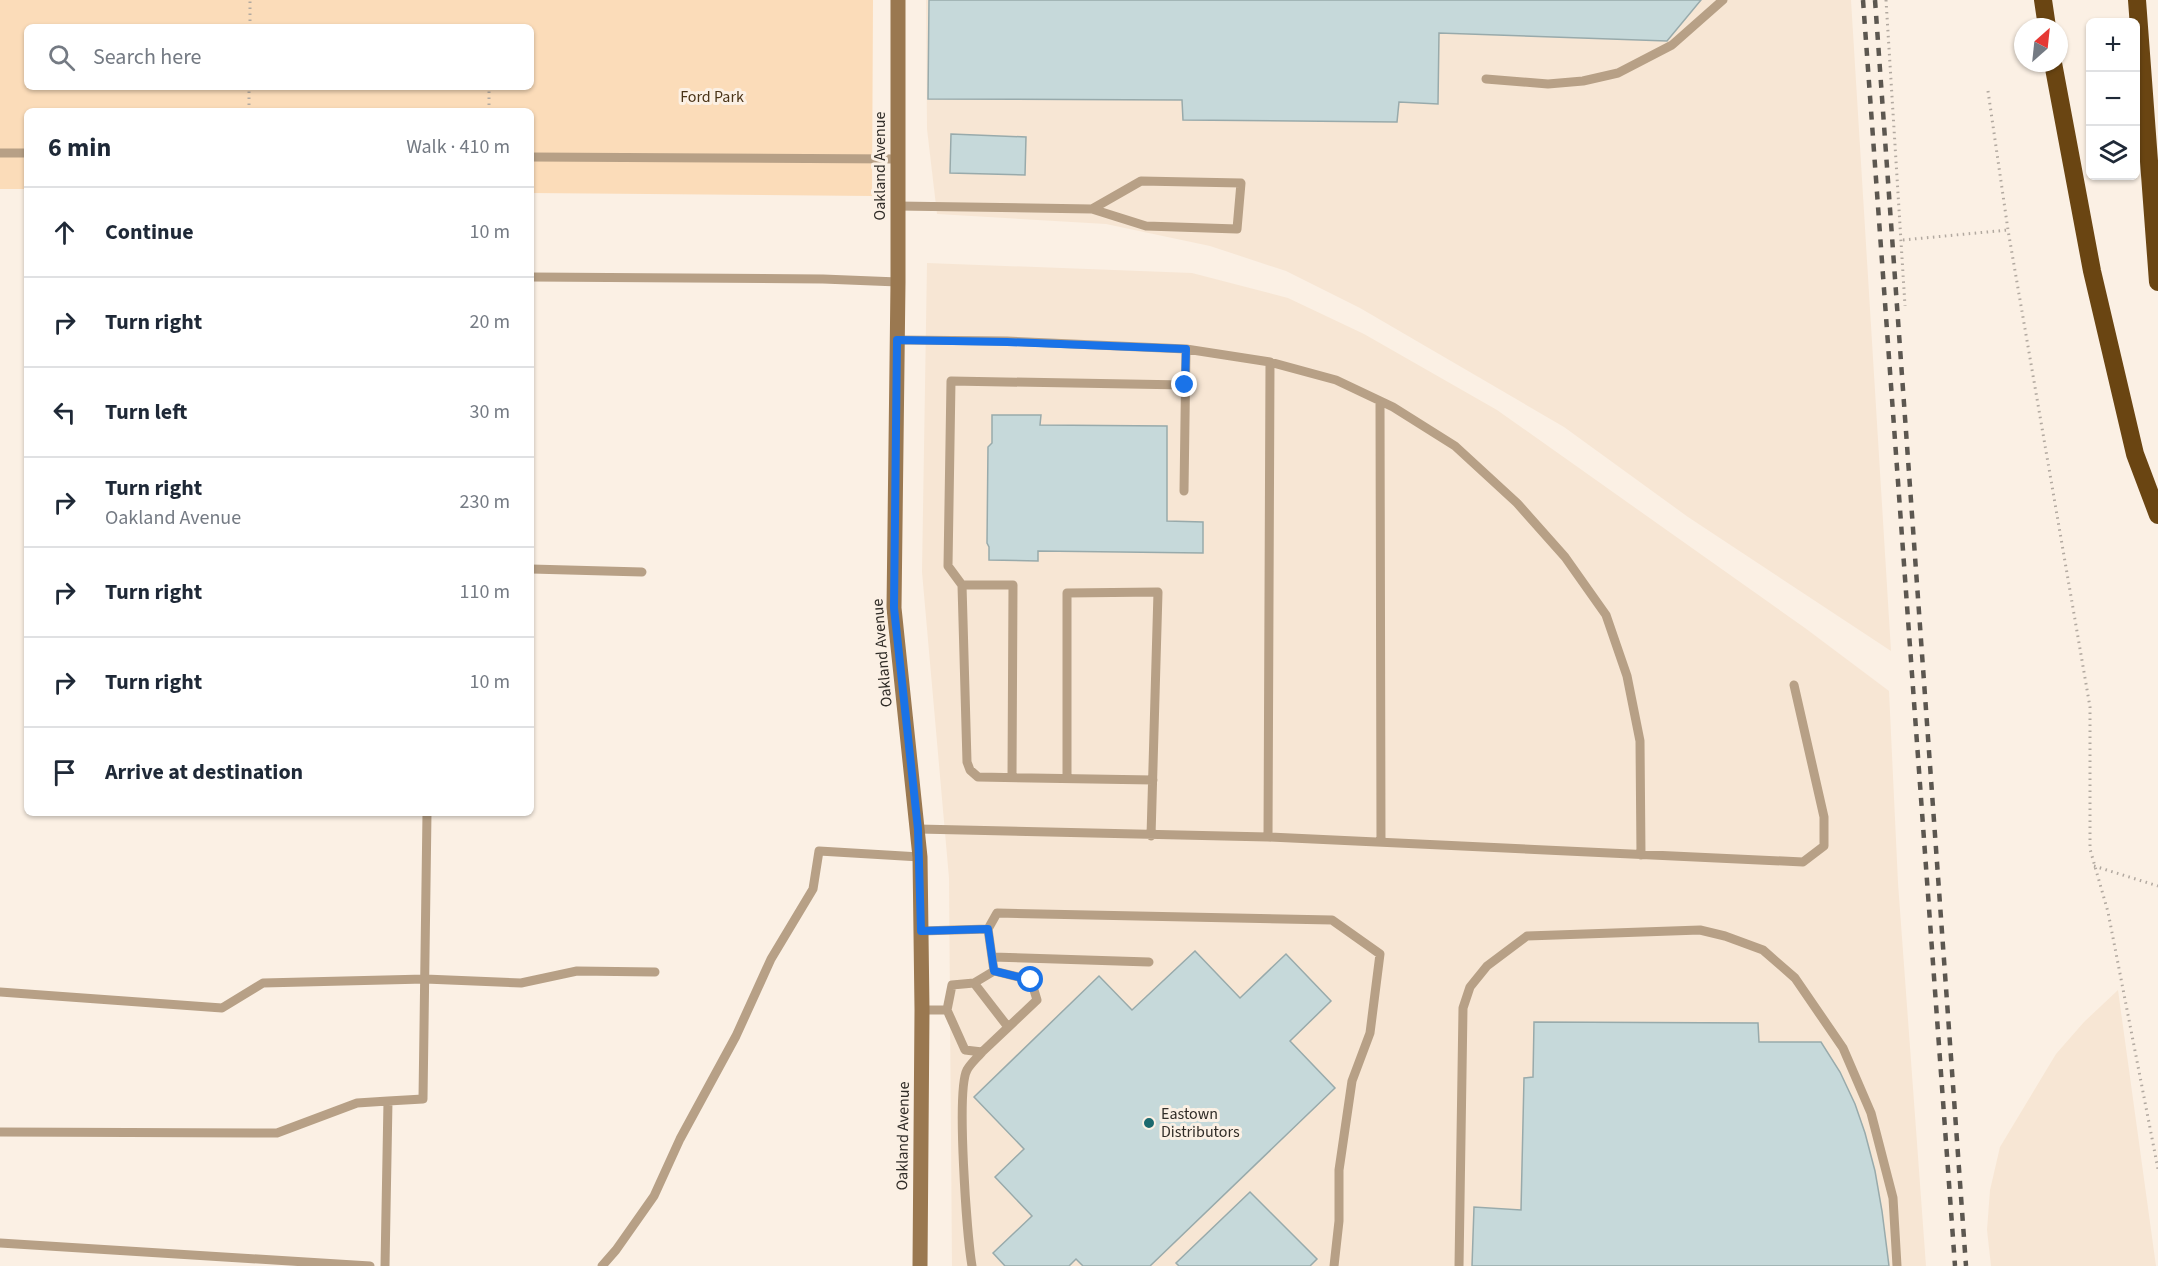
<!DOCTYPE html>
<meta charset="utf-8">
<style>
:root{--surface:#fff;--page:#f2f2f3;--text:#1f2937;--muted:#747a83;--line:#e0e1e3}
body{margin:0;font-family:"Source Sans 3",sans-serif;background:var(--page);color:var(--text)}
.controls{position:absolute;right:18px;top:18px;display:grid;overflow:hidden;border-radius:9px;box-shadow:0 2px 4px #0004}
.controls button{width:54px;height:54px;display:grid;place-items:center;padding:0;border:0;border-bottom:2px solid var(--line);background:var(--surface);color:var(--text);font:30px sans-serif}
.compass{position:absolute;left:2014px;top:18px;width:54px;height:54px;border-radius:50%;background:var(--surface);box-shadow:0 2px 4px #0004;rotate:27deg}
.stop{position:absolute;width:18px;height:18px;margin:-14px;border:4px solid #1a73e8;border-radius:50%;background:#fff}
.stop.end{background:#1a73e8;border-color:#fff;box-shadow:0 2px 6px #0008}
.list{margin:0;padding:0;list-style:none}
h2{display:flex;justify-content:space-between;align-items:center;height:78px;margin:0;padding:0 24px;font-size:26px}
h2 small{font-size:20px;font-weight:400;color:var(--muted)}
.list li{display:grid;grid-template-columns:39px 1fr auto;gap:18px;align-items:center;box-sizing:border-box;height:90px;padding:0 24px;border-top:2px solid var(--line)}
.list b{display:block;font-size:22px;white-space:nowrap}
.list p{margin:0;font-size:20px;white-space:nowrap;color:var(--muted)}
.list em{font-size:20px;font-style:normal;color:var(--muted)}
.icon{flex:none;width:33px;height:33px;fill:none;stroke:currentColor;stroke-width:2;stroke-linecap:round;stroke-linejoin:round}
.map{position:relative;flex:none;width:2158px;height:1266px;overflow:hidden}
.search{position:absolute;background:var(--surface);box-shadow:0 2px 4px #0004;left:24px;top:24px;width:510px;height:66px;display:flex;align-items:center;gap:15px;box-sizing:border-box;padding:0 21px;border-radius:9px;color:var(--muted);font-size:22px}
.panel{position:absolute;background:var(--surface);box-shadow:0 2px 4px #0004;left:24px;top:108px;width:510px;height:708px;border-radius:9px}
.map>svg:first-child{display:block}
.built{fill:#f7e6d4}
.green{fill:#fbdcb9;fill-rule:evenodd}
.building{fill:#c6d9da;stroke:#98aaab;stroke-width:1.5}
.lines{fill:none;stroke-linecap:round;stroke-linejoin:round}
.path{stroke:#b2a9a0;stroke-width:3;stroke-dasharray:1.5 4.5;stroke-linecap:butt}
.lane{stroke:#b7a086;stroke-width:9}
.secondary{stroke:#9a7850;stroke-width:15}
.highway{stroke:#6a4512;stroke-width:18}
.rail{stroke:#5c5750;stroke-width:4.5;stroke-dasharray:8 8;stroke-linecap:butt}
.route{stroke:#1a73e8;stroke-width:8}
.poi-dot{fill:#1c696e;stroke:#fbf0e4;stroke-width:2}
.labels{text-anchor:middle;dominant-baseline:central;stroke-width:6;stroke-linejoin:round;paint-order:stroke}
.park-label{font-size:16px;fill:#493317;stroke:#fbf0e4}
.street-label{font-size:16px;fill:#302c27;stroke:#fbf0e4}
.poi-label{font-size:16px;fill:#302c27;stroke:#fbf0e4;text-anchor:start}
</style>
<div class="map">
<svg width="2158" height="1266" viewBox="0 0 2158 1266">
<rect width="100%" height="100%" fill="#fbf0e4"/>
<!-- built -->
<path class="built" d="M 926,0 L 1851,0 L 1891,651 L 1688,517 L 1564,427 L 1360,308 L 1286,271 L 1210,246 L 1106,224 L 937,214 L 927,129 Z
M 927,263 L 1192,273 L 1288,298 L 1364,334 L 1497,410 L 1805,628 L 1889,691 L 1898,883 L 1926,1266 L 952,1266 L 949,878 L 922,572 Z
M 2118,990 L 2156,1266 L 1991,1266 L 1987,1230 L 1990,1190 L 2000,1147 L 2056,1054 L 2084,1022 Z"/>
<!-- green -->
<path class="green" d="M 0,0 L 873,0 L 872,196 L 531,193 L 531,111 L 27,111 L 27,189 L 0,189 ZM 27,27 L 531,27 L 531,87 L 27,87 Z"/>
<!-- building -->
<path class="building" d="M 929,0 L 1701,0 L 1667,41 L 1439,33 L 1438,104 L 1399,102 L 1397,122 L 1183,120 L 1182,100 L 928,99 Z
M 951,134 L 1026,137 L 1025,175 L 950,173 Z
M 992,415 L 1041,415 L 1040,425 L 1167,426 L 1167,521 L 1203,522 L 1203,553 L 1038,551 L 1038,561 L 989,560 L 989,547 L 987,543 L 988,447 L 992,443 Z
M 1195,951 L 1240,998 L 1286,954 L 1331,1001 L 1290,1041 L 1335,1088 L 1150,1266 L 1083,1266 L 1076,1259 L 1069,1266 L 1005,1266 L 993,1253 L 1032,1216 L 995,1177 L 1024,1149 L 974,1097 L 1099,976 L 1132,1010 Z
M 1534,1022 L 1758,1023 L 1759,1042 L 1821,1042 L 1840,1072 L 1855,1104 L 1865,1133 L 1875,1171 L 1882,1211 L 1889,1266 L 1472,1266 L 1474,1207 L 1521,1210 L 1524,1078 L 1533,1077 Z
M 1250,1192 L 1317,1259 L 1310,1266 L 1179,1266 L 1176,1263 Z"/>
<g class="lines">
<!-- path -->
<path class="path" d="M 1886,0 L 1905,306
M 250,27 L 250,0
M 1988,91 L 2008,230 L 2090,707 L 2090,849 L 2108,912 L 2158,1169
M 249,111 L 249,87
M 489,111 L 489,87
M 1903,240 L 2008,230
M 2094,866 L 2158,886"/>
<!-- lane -->
<path class="lane" d="M 1486,79 L 1548,84 L 1583,81 L 1618,73 L 1672,45 L 1723,0
M 0,153 L 27,153
M 531,157 L 898,159
M 898,206 L 1092,209 L 1141,181 L 1241,183 L 1237,229 L 1146,226 L 1092,209
M 531,277 L 823,279 L 898,282
M 897,340 L 1007,341 L 1186,349 L 1270,362 L 1268,837 L 918,829
M 1270,362 L 1336,380 L 1393,407 L 1455,446 L 1517,503 L 1565,557 L 1606,615 L 1627,676 L 1640,741 L 1641,855
M 1380,401 L 1381,842
M 1184,491 L 1186,349
M 531,569 L 642,572
M 962,585 L 1013,585 L 1012,777
M 1067,778 L 1067,593 L 1158,592 L 1151,836
M 1153,780 L 978,777 L 970,770 L 967,762 L 962,585 L 948,566 L 951,381 L 1185,385
M 1268,837 L 1803,862 L 1824,846 L 1824,817 L 1794,685
M 921,931 L 988,929 L 997,913 L 1332,920 L 1380,954 L 1370,1033 L 1352,1081 L 1339,1170 L 1339,1221 L 1334,1266
M 992,957 L 1149,962
M 974,983 L 1008,1027
M 0,992 L 222,1008 L 263,983 L 425,979 L 521,983 L 577,971 L 655,972
M 922,1010 L 947,1010 L 965,1050 L 982,1052 L 1037,1000 L 1031,980 L 994,971 L 988,929
M 947,1010 L 952,985 L 974,983 L 994,971
M 0,1132 L 277,1133 L 357,1103 L 388,1101
M 0,1243 L 370,1266
M 385,1266 L 388,1101 L 423,1099 L 427,813
M 602,1266 L 616,1250 L 654,1196 L 680,1139 L 736,1036 L 771,959 L 813,889 L 819,851 L 920,857
M 972,1266 C 967,1237 956,1090 967,1070 C 970,1064 977,1058 982,1052
M 1459,1266 L 1463,1008 L 1470,987 L 1487,966 L 1527,936 L 1700,930 L 1725,936 L 1763,950 L 1795,978 L 1843,1048 L 1871,1113 L 1893,1198 L 1897,1266"/>
<!-- secondary -->
<path class="secondary" d="M 898,0 L 898,282 L 894,608 L 920,857 L 922,1010 L 920,1266"/>
<!-- highway -->
<path class="highway" d="M 2043,0 L 2047,27
M 2137,0 L 2158,282
M 2053,63 L 2092,271 L 2135,454 L 2158,515"/>
<!-- rail -->
<path class="rail" d="M 1863,0 L 1955,1266
M 1875,0 L 1966,1266"/>
</g>
<g class="lines">
<!-- route -->
<path class="route" d="M 1031,980 L 994,971 L 988,929 L 921,931 L 918,829 L 894,608 L 897,340 L 1007,342 L 1186,349 L 1185,385"/>
</g>
<!-- markers -->
<circle class="poi-dot" cx="1149" cy="1123" r="6"/>
<g class="labels">
<!-- park labels -->
<g class="park-label">
<text x="712" y="97">Ford Park</text>
</g>
<!-- street labels -->
<g class="street-label">
<text transform="translate(880 166) rotate(-90)">Oakland Avenue</text>
<text transform="translate(882 653) rotate(-95)">Oakland Avenue</text>
<text transform="translate(903 1136) rotate(-89)">Oakland Avenue</text>
</g>
<!-- poi labels -->
<g class="poi-label">
<text x="1161" y="1114">Eastown<tspan x="1161" dy="18">Distributors</tspan></text>
</g>
</g>
</svg>
<div class="controls">
<button>+</button>
<button>−</button>
<button><svg class="icon" aria-label="layers" viewBox="0 0 24 24"><path d="M12 4l9 5-9 5-9-5zM3 14l9 5 9-5"/></svg></button>
</div>
<svg class="compass" viewBox="-18 -18 36 36"><path d="M0-13l5 13h-10z" fill="#e53935"/><path d="M0 13l5-13h-10z" fill="#747a83"/></svg>
<div class="stop" style="left:1031px;top:980px"></div>
<div class="stop end" style="left:1185px;top:385px"></div>
<div class="search"><svg class="icon" aria-label="search" viewBox="0 0 24 24"><circle cx="10" cy="10" r="6"/><path d="M15 15l6 6"/></svg>Search here</div>
<section class="panel">
<h2>6 min<small>Walk · 410 m</small></h2>
<ul class="list">
<li><svg class="icon" aria-label="ahead" viewBox="0 0 24 24"><path d="M12 20V5M6 11l6-6 6 6"/></svg><div><b>Continue</b></div><em>10 m</em></li>
<li><svg class="icon" aria-label="right" viewBox="0 0 24 24"><path d="M7 20v-9h11M14 6l5 5-5 5"/></svg><div><b>Turn right</b></div><em>20 m</em></li>
<li><svg class="icon" aria-label="left" viewBox="0 0 24 24"><path d="M17 20v-9H6M10 6l-5 5 5 5"/></svg><div><b>Turn left</b></div><em>30 m</em></li>
<li><svg class="icon" aria-label="right" viewBox="0 0 24 24"><path d="M7 20v-9h11M14 6l5 5-5 5"/></svg><div><b>Turn right</b><p>Oakland Avenue</p></div><em>230 m</em></li>
<li><svg class="icon" aria-label="right" viewBox="0 0 24 24"><path d="M7 20v-9h11M14 6l5 5-5 5"/></svg><div><b>Turn right</b></div><em>110 m</em></li>
<li><svg class="icon" aria-label="right" viewBox="0 0 24 24"><path d="M7 20v-9h11M14 6l5 5-5 5"/></svg><div><b>Turn right</b></div><em>10 m</em></li>
<li><svg class="icon" aria-label="arrive" viewBox="0 0 24 24"><path d="M6 21V4h12l-3 4 3 4H6"/></svg><div><b>Arrive at destination</b></div></li>
</ul>
</section>
</div>
